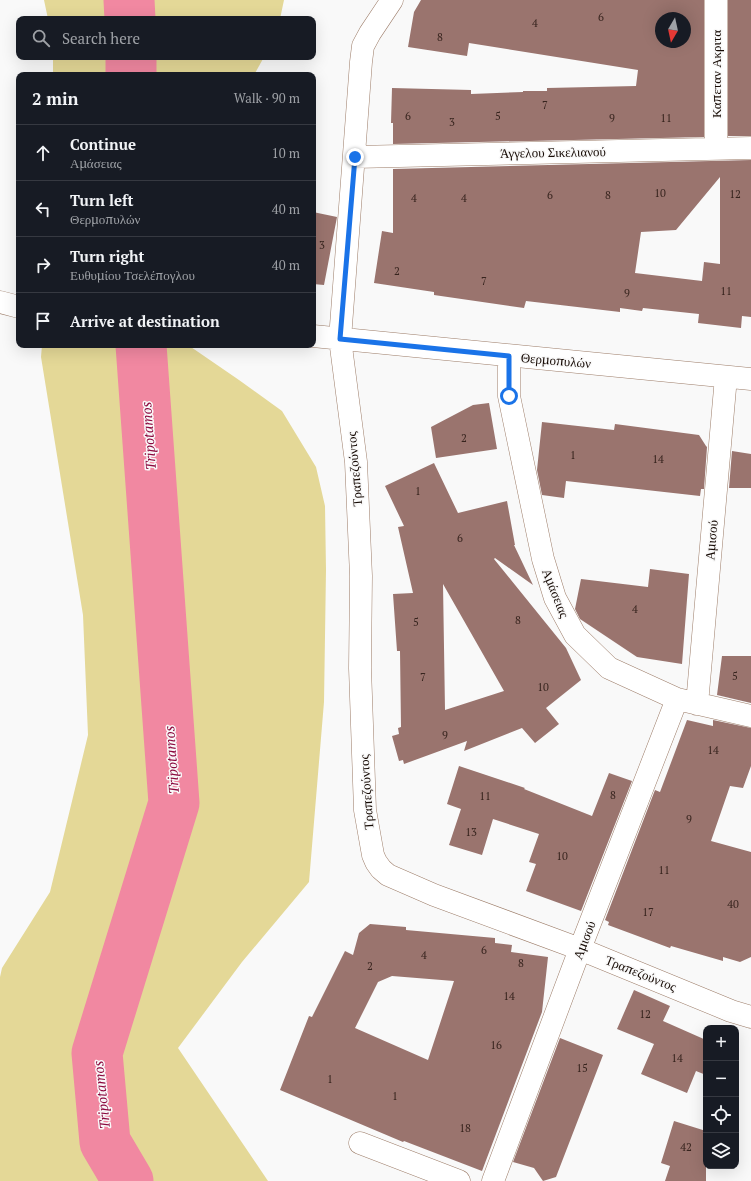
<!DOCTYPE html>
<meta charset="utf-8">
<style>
:root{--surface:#171b24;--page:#242831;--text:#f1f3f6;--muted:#9ea1a6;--line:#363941}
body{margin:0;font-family:"PT Serif",serif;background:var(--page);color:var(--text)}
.controls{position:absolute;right:12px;bottom:12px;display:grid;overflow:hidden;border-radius:8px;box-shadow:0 4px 16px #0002}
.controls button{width:36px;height:36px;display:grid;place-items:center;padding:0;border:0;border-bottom:1px solid var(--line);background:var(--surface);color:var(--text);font:20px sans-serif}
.compass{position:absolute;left:655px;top:12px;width:36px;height:36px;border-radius:50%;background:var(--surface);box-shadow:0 4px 16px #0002;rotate:189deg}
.stop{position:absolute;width:12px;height:12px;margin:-9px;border:3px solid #1a73e8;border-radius:50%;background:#fff}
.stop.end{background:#1a73e8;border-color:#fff;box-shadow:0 1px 4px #0008}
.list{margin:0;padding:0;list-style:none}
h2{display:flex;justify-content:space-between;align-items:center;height:52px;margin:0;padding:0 16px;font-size:17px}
h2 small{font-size:13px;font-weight:400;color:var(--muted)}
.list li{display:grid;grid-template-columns:26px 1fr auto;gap:12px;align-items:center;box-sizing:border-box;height:56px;padding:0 16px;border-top:1px solid var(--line)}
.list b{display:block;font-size:15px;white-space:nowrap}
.list p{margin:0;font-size:13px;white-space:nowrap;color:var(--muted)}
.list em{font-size:13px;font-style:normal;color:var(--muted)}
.icon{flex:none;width:22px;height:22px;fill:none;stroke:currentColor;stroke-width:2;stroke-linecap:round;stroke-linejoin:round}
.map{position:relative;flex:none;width:751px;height:1181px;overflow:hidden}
.search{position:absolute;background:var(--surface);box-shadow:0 4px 16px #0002;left:16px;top:16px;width:300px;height:44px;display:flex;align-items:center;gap:10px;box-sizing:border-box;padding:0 14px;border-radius:8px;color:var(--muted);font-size:15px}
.panel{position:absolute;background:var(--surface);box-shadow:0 4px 16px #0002;left:16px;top:72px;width:300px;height:276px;border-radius:8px}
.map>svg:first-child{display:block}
.green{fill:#e4d897}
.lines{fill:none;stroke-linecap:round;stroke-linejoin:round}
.river{stroke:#f188a1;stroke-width:51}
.building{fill:#9a746e;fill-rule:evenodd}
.minor-casing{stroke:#9d7d69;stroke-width:23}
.minor{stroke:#fff;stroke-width:22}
.route{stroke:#1a73e8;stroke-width:5}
.labels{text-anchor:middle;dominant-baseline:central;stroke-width:3;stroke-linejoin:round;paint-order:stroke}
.number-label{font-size:11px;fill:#37241e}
.street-label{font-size:13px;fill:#160a04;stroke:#f9f9f9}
.water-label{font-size:14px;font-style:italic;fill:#8b093e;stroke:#f9f9f9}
</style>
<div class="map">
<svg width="751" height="1181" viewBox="0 0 751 1181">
<rect width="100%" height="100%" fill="#f9f9f9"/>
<!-- green -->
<path class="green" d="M 44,0 L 284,0 L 280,19 L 48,19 Z
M 53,57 L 264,57 L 254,75 L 53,75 Z
M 42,345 L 188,345 L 239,380 L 282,411 L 316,467 L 325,506 L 326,570 L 324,702 L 309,882 L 242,962 L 178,1048 L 268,1181 L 0,1181 L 0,977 L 2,968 L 50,892 L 88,735 L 83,615 L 41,357 Z"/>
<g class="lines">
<!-- river -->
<path class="river" d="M 129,0 L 130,19
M 131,57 L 131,75
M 128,1181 L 105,1142 L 97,1053 L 174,803 L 141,345"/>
</g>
<!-- building -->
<path class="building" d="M 421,0 L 704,0 L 704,137 L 393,144 L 393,123 L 391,123 L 392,88 L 471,90 L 471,94 L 523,92 L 523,91 L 547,91 L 547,88 L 636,86 L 638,70 L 469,43 L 467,56 L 408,47 L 414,12 ZM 661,18 L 685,18 L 685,42 L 661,42 Z
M 728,0 L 751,0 L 751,136 L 728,136 Z
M 751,160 L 751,317 L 742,316 L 741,328 L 698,323 L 699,314 L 643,308 L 642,311 L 620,308 L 620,312 L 526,301 L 524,308 L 434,295 L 434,292 L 374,283 L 382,231 L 393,233 L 393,169 ZM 720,177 L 720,264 L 704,262 L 702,281 L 635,273 L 641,232 L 676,230 Z
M 313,212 L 337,217 L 324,285 L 313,284 Z
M 489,403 L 497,449 L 436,458 L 431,427 L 473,405 Z
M 542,422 L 614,430 L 615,424 L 699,435 L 706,446 L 707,447 L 704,489 L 701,489 L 700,496 L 566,481 L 564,498 L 542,495 L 537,470 Z
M 732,451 L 751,454 L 751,488 L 729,488 Z
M 434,463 L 458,513 L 507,501 L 515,545 L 514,545 L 533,585 L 495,558 L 494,559 L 566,648 L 581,680 L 546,708 L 559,724 L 535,743 L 522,728 L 464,751 L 467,741 L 404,764 L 403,760 L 399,761 L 392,736 L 399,734 L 398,728 L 401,727 L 400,651 L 397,651 L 393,594 L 413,593 L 398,527 L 404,526 L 385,486 ZM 443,584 L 504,691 L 445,710 Z
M 650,569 L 689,574 L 682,664 L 637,657 L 580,619 L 575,609 L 581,579 L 648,587 Z
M 722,656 L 751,656 L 751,703 L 717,695 Z
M 687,720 L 713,726 L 713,720 L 751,728 L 751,766 L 743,788 L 730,786 L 711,841 L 751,852 L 751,957 L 740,962 L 723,957 L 723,961 L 671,946 L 670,948 L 608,925 L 609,922 L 605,920 L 655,790 L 660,792 Z
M 459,766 L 525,788 L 524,789 L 592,816 L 609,773 L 632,781 L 581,911 L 526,891 L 536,864 L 529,862 L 539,834 L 493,819 L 482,855 L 449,845 L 461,809 L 447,804 Z
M 370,924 L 406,927 L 406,930 L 495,938 L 495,943 L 512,945 L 511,952 L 548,957 L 542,1012 L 482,1171 L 404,1141 L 403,1142 L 280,1090 L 309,1016 L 312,1017 L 345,951 L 353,955 L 359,933 ZM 392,976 L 454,981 L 428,1060 L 355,1028 L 378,982 Z
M 634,990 L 670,1006 L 663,1021 L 706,1040 L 706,1075 L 696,1071 L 687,1093 L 641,1074 L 654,1044 L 617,1029 Z
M 560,1038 L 603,1055 L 556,1177 L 543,1181 L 534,1168 L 513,1162 Z
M 674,1121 L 706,1131 L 706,1181 L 665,1181 L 670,1166 L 661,1163 Z"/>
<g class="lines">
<!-- minor casing -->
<g class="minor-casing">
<path id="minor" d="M 392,0 L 370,33 L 363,46 L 361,62 L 340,339 L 356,462 L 361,576 L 360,668 L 365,810 L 373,855 L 376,862 L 381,869 L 388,875 L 434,895 L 580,949 L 731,1011 L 751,1017
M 716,0 L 716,148
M 355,157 L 751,148
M 0,302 L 19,307
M 313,336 L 751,379
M 509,356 L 509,396 L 543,559 L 555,598 L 575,635 L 609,668 L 677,699 L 751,716
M 697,704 L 726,377
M 360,1143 L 459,1181
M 493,1181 L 580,949 L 677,699"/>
</g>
<!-- minor -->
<use href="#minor" class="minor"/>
</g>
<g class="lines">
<!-- route -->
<path class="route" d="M 355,157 L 340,339 L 509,356 L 509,396"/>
</g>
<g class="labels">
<!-- number labels -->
<g class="number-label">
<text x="601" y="17">6</text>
<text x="535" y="23">4</text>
<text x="440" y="37">8</text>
<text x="545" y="105">7</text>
<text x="408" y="116">6</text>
<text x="498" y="116">5</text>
<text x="612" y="118">9</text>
<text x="666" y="118">11</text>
<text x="452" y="122">3</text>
<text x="660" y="193">10</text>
<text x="735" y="194">12</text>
<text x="550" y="195">6</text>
<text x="608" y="195">8</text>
<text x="414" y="198">4</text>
<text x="464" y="198">4</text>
<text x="322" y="245">3</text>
<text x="397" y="271">2</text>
<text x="484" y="281">7</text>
<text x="726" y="291">11</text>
<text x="627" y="293">9</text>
<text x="464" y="438">2</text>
<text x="573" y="455">1</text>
<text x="658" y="459">14</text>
<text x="418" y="491">1</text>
<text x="460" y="538">6</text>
<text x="635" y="609">4</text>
<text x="518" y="620">8</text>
<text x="416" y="622">5</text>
<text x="735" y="676">5</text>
<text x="423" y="677">7</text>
<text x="543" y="687">10</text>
<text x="445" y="735">9</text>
<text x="713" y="750">14</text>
<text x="613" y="795">8</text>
<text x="485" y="796">11</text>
<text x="689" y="819">9</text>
<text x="471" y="832">13</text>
<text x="562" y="856">10</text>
<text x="664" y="870">11</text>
<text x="733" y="904">40</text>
<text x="648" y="912">17</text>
<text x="484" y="950">6</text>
<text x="424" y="955">4</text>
<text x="521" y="963">8</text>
<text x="370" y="966">2</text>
<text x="509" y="996">14</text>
<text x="645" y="1014">12</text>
<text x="496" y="1045">16</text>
<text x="677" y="1058">14</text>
<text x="582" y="1068">15</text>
<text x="330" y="1079">1</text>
<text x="395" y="1096">1</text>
<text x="465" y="1128">18</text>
<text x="686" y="1147">42</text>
</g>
<!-- street labels -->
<g class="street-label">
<text transform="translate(716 74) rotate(-90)">Καπεταν Ακριτα</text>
<text transform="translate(553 152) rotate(-1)">Άγγελου Σικελιανού</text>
<text transform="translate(556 360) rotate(5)">Θερμοπυλών</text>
<text transform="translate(354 469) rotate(-95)">Τραπεζούντος</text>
<text transform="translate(711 540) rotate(-85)">Αμισού</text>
<text transform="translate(556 593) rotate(68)">Αμάσειας</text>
<text transform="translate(366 792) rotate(-94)">Τραπεζούντος</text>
<text transform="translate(584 940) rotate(-69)">Αμισού</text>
<text transform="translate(641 973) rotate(22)">Τραπεζούντος</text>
</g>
<!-- water labels -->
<g class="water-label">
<text transform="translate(148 436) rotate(-94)">Tripotamos</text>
<text transform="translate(171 760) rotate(-94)">Tripotamos</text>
<text transform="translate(101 1095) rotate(-96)">Tripotamos</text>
</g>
</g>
</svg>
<div class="controls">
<button>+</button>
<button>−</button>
<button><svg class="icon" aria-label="locate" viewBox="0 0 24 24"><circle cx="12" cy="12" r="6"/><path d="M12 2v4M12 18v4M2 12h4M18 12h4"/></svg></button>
<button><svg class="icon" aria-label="layers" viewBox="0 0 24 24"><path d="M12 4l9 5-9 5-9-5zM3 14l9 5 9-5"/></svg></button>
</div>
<svg class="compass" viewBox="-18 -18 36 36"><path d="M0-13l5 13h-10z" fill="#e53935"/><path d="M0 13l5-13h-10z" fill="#9ea1a6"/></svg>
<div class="stop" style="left:509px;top:396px"></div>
<div class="stop end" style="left:355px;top:157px"></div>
<div class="search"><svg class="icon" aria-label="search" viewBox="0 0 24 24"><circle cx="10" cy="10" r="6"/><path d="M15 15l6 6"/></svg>Search here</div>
<section class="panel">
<h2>2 min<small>Walk · 90 m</small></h2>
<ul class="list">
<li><svg class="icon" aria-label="ahead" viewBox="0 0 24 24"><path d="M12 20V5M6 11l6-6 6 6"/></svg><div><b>Continue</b><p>Αμάσειας</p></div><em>10 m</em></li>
<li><svg class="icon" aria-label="left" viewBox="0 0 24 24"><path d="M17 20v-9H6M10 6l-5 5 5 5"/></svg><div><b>Turn left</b><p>Θερμοπυλών</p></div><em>40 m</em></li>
<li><svg class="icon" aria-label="right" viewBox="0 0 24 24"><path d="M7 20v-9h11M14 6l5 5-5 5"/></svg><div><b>Turn right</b><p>Ευθυμίου Τσελέπογλου</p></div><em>40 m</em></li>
<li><svg class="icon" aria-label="arrive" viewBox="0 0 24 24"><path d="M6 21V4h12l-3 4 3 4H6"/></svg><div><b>Arrive at destination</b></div></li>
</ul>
</section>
</div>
